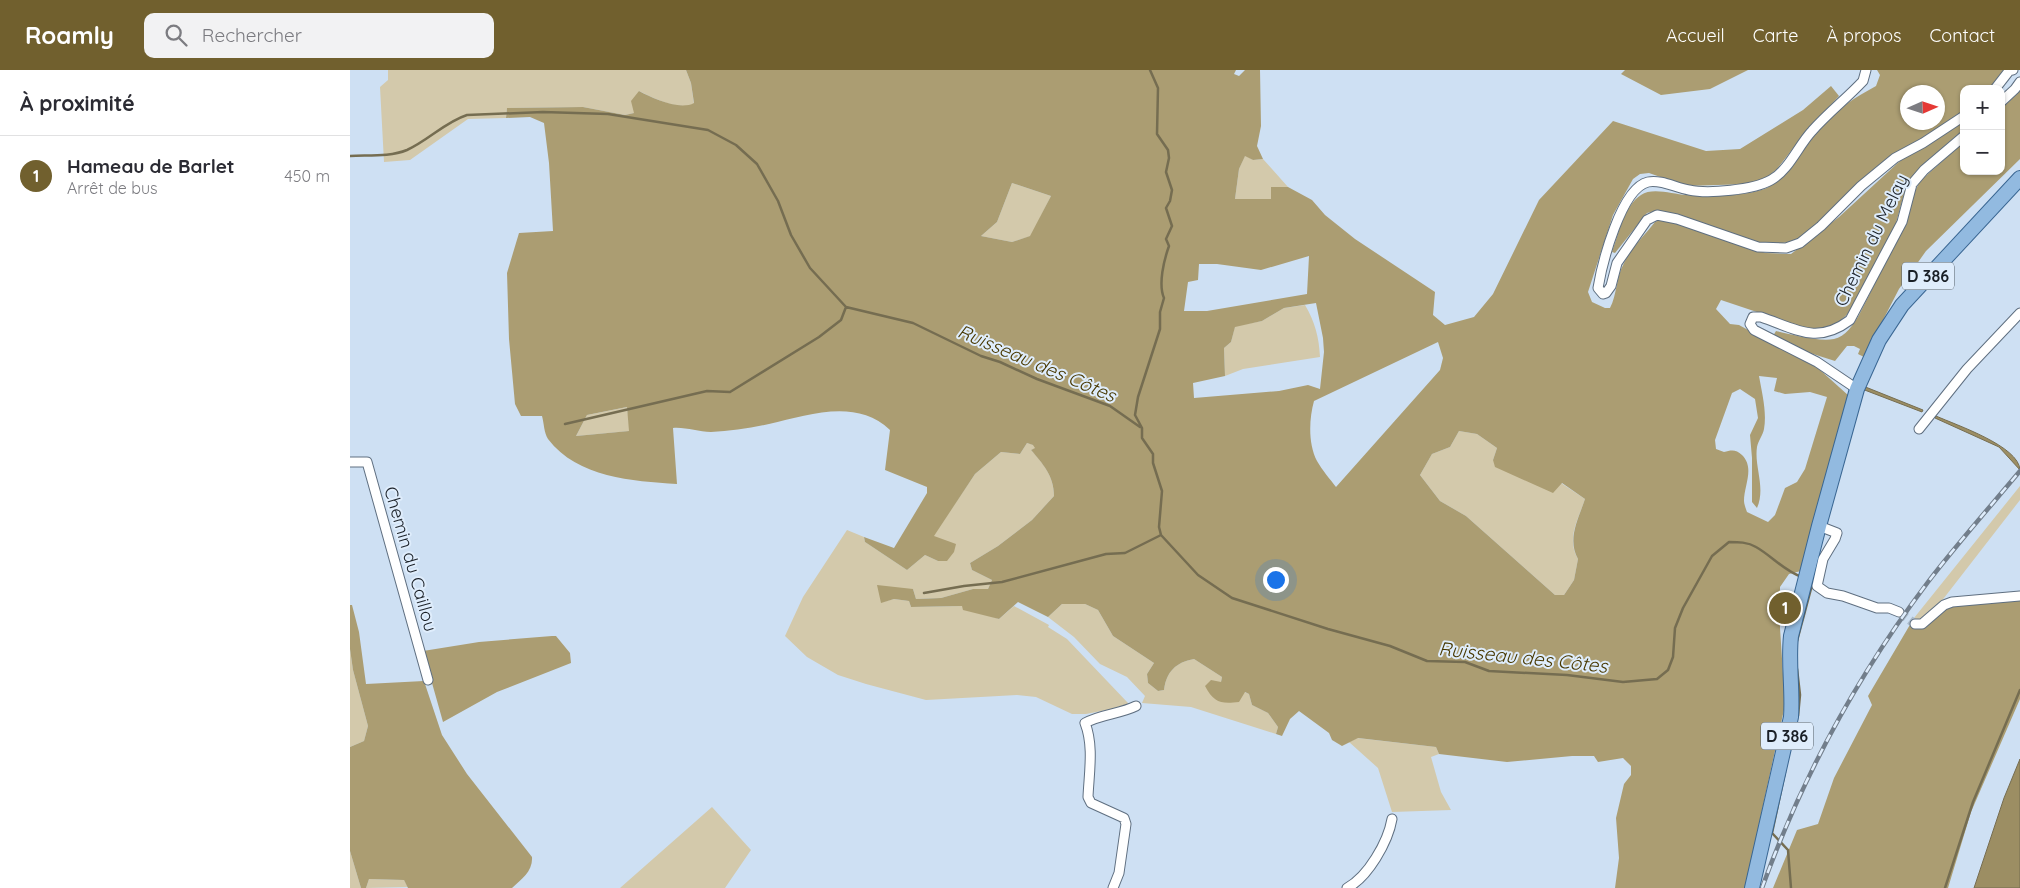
<!DOCTYPE html>
<html lang="fr">
<meta charset="utf-8">
<style>
:root{--surface:#fff;--page:#f2f2f3;--text:#2b2b33;--muted:#7c7c81;--line:#e1e1e2;--accent:#71602e}
body{margin:0;font-family:Quicksand,sans-serif;background:var(--page);color:var(--text)}
.controls{position:absolute;right:15px;top:15px;display:grid;overflow:hidden;border-radius:10px;box-shadow:0 1px 4px #0004}
.controls button{width:45px;height:45px;display:grid;place-items:center;padding:0;border:0;border-bottom:1px solid var(--line);background:var(--surface);color:var(--text);font:25px sans-serif}
.compass{position:absolute;left:1550px;top:15px;width:45px;height:45px;border-radius:50%;background:var(--surface);box-shadow:0 1px 4px #0004;rotate:87deg}
.you{position:absolute;left:925px;top:509px;width:18px;height:18px;margin:-12px;border:4px solid #fff;border-radius:50%;background:#1a73e8;box-shadow:0 0 0 8px #1a73e833}
.badge{display:grid;place-items:center;width:32px;height:32px;border-radius:50%;background:var(--accent);color:#fff;font-size:16px;font-weight:700}
.pin{position:absolute;translate:-50% -50%;border:2px solid #fff;box-shadow:0 1px 5px #0006}
.list{margin:0;padding:0;list-style:none}
h2{display:flex;justify-content:space-between;align-items:center;height:65px;margin:0;padding:0 20px;font-size:21px}
h2 small{font-size:16px;font-weight:400;color:var(--muted)}
.list li{display:grid;grid-template-columns:32px 1fr auto;gap:15px;align-items:center;box-sizing:border-box;height:80px;padding:0 20px;border-top:1px solid var(--line)}
.list b{display:block;font-size:19px;white-space:nowrap}
.list p{margin:0;font-size:16px;white-space:nowrap;color:var(--muted)}
.list em{font-size:16px;font-style:normal;color:var(--muted)}
.icon{flex:none;width:28px;height:28px;fill:none;stroke:currentColor;stroke-width:2;stroke-linecap:round;stroke-linejoin:round}
.map{position:relative;flex:none;width:1670px;height:818px;overflow:hidden}
header{display:flex;align-items:center;gap:30px;box-sizing:border-box;height:70px;padding:0 25px;background:var(--accent);color:#fff}
header strong{font-size:24px}
nav{display:flex;gap:28px;margin-inline-start:auto;font-size:18px}
.search{width:350px;height:45px;background:var(--page);display:flex;align-items:center;gap:12px;box-sizing:border-box;padding:0 18px;border-radius:10px;color:var(--muted);font-size:19px}
main{display:flex}
aside{flex:1;background:var(--surface)}
.map>svg:first-child{display:block}
.green{fill:#d3c9ab}
.forest{fill:#ab9d72;fill-rule:evenodd}
.water{fill:#9c8e63;stroke:#756d51}
.lines{fill:none;stroke-linecap:round;stroke-linejoin:round}
.stream{stroke:#756d51;stroke-width:2.5}
.street-tunnel{stroke:#aabaca;stroke-width:9;stroke-dasharray:9 4.5;stroke-linecap:butt}
.street-casing{stroke:#5f6f80;stroke-width:11}
.primary-casing{stroke:#396692;stroke-width:16}
.street{stroke:#fff;stroke-width:9}
.primary{stroke:#92bae0;stroke-width:14}
.rail-casing{stroke:#727e8b;stroke-width:4.5}
.rail{stroke:#dfedfc;stroke-width:2.5;stroke-dasharray:8;stroke-linecap:butt}
.labels{text-anchor:middle;dominant-baseline:central;stroke-width:4;stroke-linejoin:round;paint-order:stroke}
.shield{fill:#dfedfc;stroke:#555e67;stroke-width:1}
.shield-label{font-size:16px;font-weight:bold;fill:#1a2027}
.street-label{font-size:18px;fill:#1a2027;stroke:#dfedfc}
.water-label{font-size:19px;font-style:italic;fill:#483800;stroke:#dfedfc}
</style>
<header>
<strong>Roamly</strong>
<div class="search"><svg class="icon" aria-label="search" viewBox="0 0 24 24"><circle cx="10" cy="10" r="6"/><path d="M15 15l6 6"/></svg>Rechercher</div>
<nav><a>Accueil</a><a>Carte</a><a>À propos</a><a>Contact</a></nav>
</header>
<main>
<aside>
<h2>À proximité<small></small></h2>
<ul class="list">
<li><span class="badge">1</span><div><b>Hameau de Barlet</b><p>Arrêt de bus</p></div><em>450 m</em></li>
</ul>
</aside>
<div class="map">
<svg width="1670" height="818" viewBox="0 0 1670 818">
<rect width="100%" height="100%" fill="#cee0f3"/>
<!-- green -->
<path class="green" d="M 38,0 L 336,0 L 341,13 L 344,34 C 329,41 303,28 289,21 L 284,43 L 275,45 L 233,37 L 157,38 L 156,48 L 118,49 L 60,90 L 34,92 L 30,17 L 38,10 Z
M 895,85 L 903,90 L 913,89 L 938,117 L 921,117 L 922,129 L 885,129 L 889,99 Z
M 662,113 L 701,126 L 681,166 L 662,172 L 631,166 L 647,152 Z
M 955,235 C 965,252 969,267 970,287 L 893,299 L 875,306 L 874,278 L 881,272 L 885,256 L 912,251 L 934,238 Z
M 277,337 L 280,361 L 226,366 L 237,345 Z
M 1109,361 L 1127,364 L 1147,378 L 1143,390 L 1211,413 L 1235,429 C 1228,450 1216,469 1228,489 L 1224,510 L 1214,525 L 1205,525 L 1116,446 L 1090,431 L 1070,405 L 1082,384 L 1100,377 Z
M 677,373 L 684,375 L 686,378 L 681,380 C 694,394 704,407 704,426 L 682,450 L 648,476 L 620,493 L 622,500 L 642,510 L 638,519 L 623,519 L 591,528 L 566,529 L 563,519 L 532,532 L 544,529 L 559,531 L 561,537 L 612,536 L 649,549 L 664,536 L 699,555 L 698,557 L 717,569 L 778,633 L 777,636 L 736,644 L 722,644 L 686,627 L 667,625 L 576,630 L 516,614 L 488,605 L 457,587 L 435,566 L 453,527 L 497,460 L 514,467 L 515,472 L 557,500 L 575,485 L 588,491 L 583,466 L 625,404 L 651,382 L 670,384 Z
M 1670,416 L 1670,430 L 1594,528 L 1572,551 L 1568,551 L 1564,548 Z
M 712,534 L 735,534 L 748,540 L 763,566 L 804,593 L 797,604 L 798,613 L 808,621 L 814,620 C 816,602 826,592 844,589 L 872,607 L 871,612 L 899,624 L 902,635 L 918,643 L 928,657 L 926,664 L 841,637 L 792,633 L 795,626 L 777,607 L 750,594 L 724,567 L 698,547 Z
M 0,579 L 3,600 L 18,656 L 14,671 L 0,677 Z
M 1007,668 L 1086,677 L 1089,684 L 1081,687 L 1091,722 L 1101,740 L 1042,742 L 1028,698 L 999,672 Z
M 362,737 L 401,780 L 375,818 L 270,818 Z
M 0,781 L 11,818 L 0,818 Z
M 19,809 L 54,810 L 58,817 L 16,818 Z"/>
<!-- forest -->
<path class="forest" d="M 336,0 L 886,0 L 884,4 L 889,6 L 895,0 L 910,0 L 911,56 L 907,76 L 913,89 L 903,90 L 895,86 L 889,99 L 885,129 L 921,129 L 921,117 L 938,117 L 962,130 L 975,145 L 1005,169 L 1085,222 L 1083,245 L 1095,255 L 1124,247 L 1143,224 L 1189,130 L 1263,51 L 1356,81 L 1390,79 L 1453,40 L 1481,16 L 1489,26 L 1454,64 L 1427,99 L 1416,108 L 1399,114 L 1336,116 L 1299,103 L 1290,104 L 1283,109 L 1263,145 L 1238,222 L 1242,232 L 1255,238 L 1260,238 C 1267,225 1266,207 1274,193 C 1281,178 1295,165 1305,152 L 1312,149 L 1416,183 L 1441,184 L 1489,147 L 1551,90 L 1614,51 L 1614,62 L 1567,102 L 1556,117 L 1546,153 L 1504,236 C 1492,253 1479,260 1458,259 L 1371,230 L 1366,239 L 1380,254 L 1389,255 L 1469,299 L 1499,326 L 1451,501 L 1439,504 L 1430,517 L 1430,558 L 1435,635 L 1395,818 L 1265,818 L 1269,788 L 1266,748 L 1274,714 L 1281,705 L 1281,696 L 1273,688 L 1248,692 L 1244,686 L 1222,686 L 1157,692 L 1089,684 L 1086,677 L 1008,668 L 992,676 L 982,670 L 979,663 L 949,641 L 940,649 L 932,666 L 926,664 L 928,657 L 918,643 L 902,635 L 899,624 L 895,622 L 889,632 C 871,634 864,633 855,616 L 861,610 L 871,612 L 872,607 L 844,589 C 826,592 816,602 814,620 L 808,621 L 798,613 L 797,604 L 804,593 L 763,566 L 748,540 L 735,534 L 712,534 L 698,547 L 668,532 L 649,549 L 613,540 L 612,536 L 561,537 L 559,531 L 544,529 L 531,533 L 527,515 L 563,519 L 566,529 L 591,528 L 623,519 L 638,519 L 642,510 L 622,500 L 620,493 L 648,476 L 682,450 L 704,426 C 704,406 693,394 681,380 L 685,378 L 683,375 L 677,373 L 670,384 L 651,382 L 625,404 L 584,466 L 606,474 L 604,482 L 597,491 L 588,491 L 575,485 L 557,500 L 515,472 L 514,467 L 544,478 L 577,423 L 577,417 L 535,400 L 540,360 C 506,328 459,345 419,354 C 401,358 380,361 361,362 C 348,362 336,357 323,358 L 327,414 C 282,411 228,408 198,369 C 194,363 194,353 192,346 L 171,346 L 165,334 L 159,269 L 157,203 L 169,163 L 203,161 L 199,93 L 194,53 L 180,47 L 156,48 L 157,38 L 233,37 L 275,45 L 284,43 L 281,31 L 289,21 C 302,28 330,41 344,33 L 341,13 ZM 662,113 L 701,126 L 680,166 L 662,172 L 631,166 L 647,152 ZM 959,186 L 957,224 L 857,241 L 834,241 L 838,212 L 848,210 L 849,194 L 867,194 L 911,200 ZM 966,233 L 973,268 L 974,282 L 970,319 L 958,315 L 929,321 L 844,328 L 843,313 L 875,306 L 874,278 L 881,272 L 885,257 L 912,251 L 934,238 ZM 1088,272 L 1093,288 L 1090,300 L 986,417 C 980,409 972,400 967,391 C 958,374 959,349 964,331 ZM 1409,306 L 1427,308 L 1424,321 L 1435,324 L 1460,322 L 1477,327 L 1455,399 L 1447,412 L 1435,418 L 1425,445 L 1418,452 L 1397,442 C 1396,439 1394,434 1394,431 C 1394,415 1405,398 1392,385 C 1386,379 1381,380 1374,382 L 1366,379 L 1365,370 L 1382,323 L 1390,319 L 1405,329 L 1408,348 L 1400,365 L 1402,388 L 1402,432 L 1407,438 C 1416,417 1404,397 1407,377 C 1408,371 1413,365 1414,359 C 1417,342 1412,323 1409,306 ZM 277,337 L 279,361 L 226,366 L 237,345 ZM 1109,361 L 1127,364 L 1147,378 L 1143,390 L 1145,397 L 1203,423 L 1212,413 L 1235,429 C 1228,450 1217,469 1228,489 L 1224,510 L 1214,525 L 1205,525 L 1116,446 L 1090,431 L 1070,405 L 1082,384 L 1100,377 Z
M 1275,0 L 1398,0 L 1360,19 L 1311,25 L 1271,4 Z
M 1527,0 L 1656,0 L 1642,19 L 1614,19 L 1614,42 L 1574,69 L 1453,167 C 1406,190 1352,146 1305,141 L 1297,143 L 1265,183 L 1262,182 C 1269,163 1274,136 1291,125 C 1302,117 1323,124 1336,125 C 1357,126 1405,127 1422,115 C 1443,101 1455,75 1471,57 C 1486,39 1506,27 1526,16 L 1530,5 ZM 1558,22 L 1588,22 L 1588,52 L 1558,52 Z
M 1670,21 L 1670,89 L 1576,181 L 1549,219 L 1514,287 L 1508,284 L 1510,279 L 1504,276 L 1497,276 L 1485,291 L 1441,277 L 1423,266 L 1426,261 C 1441,264 1468,272 1484,269 C 1495,267 1504,254 1509,245 L 1556,152 L 1563,125 L 1570,111 L 1614,72 L 1614,101 L 1651,101 L 1651,39 Z
M 1670,530 L 1670,629 L 1621,742 L 1598,818 L 1423,818 L 1447,760 L 1468,754 L 1484,708 L 1522,635 L 1518,626 L 1561,553 L 1570,557 L 1592,540 L 1601,536 Z
M 0,535 L 2,535 L 9,562 L 16,614 L 74,611 L 92,665 L 117,704 L 182,787 C 183,801 172,809 162,818 L 58,818 L 54,810 L 19,809 L 16,818 L 11,818 L 0,781 L 0,677 L 14,671 L 18,656 L 3,600 L 0,579 Z
M 202,566 L 206,566 L 220,583 L 221,593 L 147,622 L 93,652 L 73,581 L 129,572 Z"/>
<!-- water -->
<path class="water" d="M 1513,316 L 1573,340 L 1572,342 L 1512,319 Z
M 1586,346 C 1606,355 1669,376 1670,400 L 1649,377 L 1585,348 Z
M 1670,689 L 1670,818 L 1624,818 L 1654,728 Z"/>
<g class="lines">
<!-- stream -->
<path class="stream" d="M 800,0 L 808,18 L 807,64 L 818,80 L 819,88 L 816,102 L 822,120 L 820,131 L 816,138 L 822,156 L 816,169 L 819,176 C 814,190 808,214 814,228 L 810,242 L 810,259 L 788,327 L 785,345 L 792,358 L 792,368 L 803,384 L 803,393 L 812,421 L 809,457 L 811,465 L 848,505 L 882,528 L 978,559 L 1040,576 L 1077,591 L 1115,592 L 1139,601 L 1217,605 L 1273,612 L 1307,609 L 1318,600 L 1323,587 L 1325,558 L 1333,538 L 1362,486 L 1379,472 C 1388,472 1398,472 1406,477 C 1422,486 1434,501 1452,507
M 0,86 C 19,85 40,87 57,80 C 79,70 95,52 117,45 L 193,42 L 258,44 L 358,60 L 386,75 L 407,94 L 428,131 L 441,165 L 460,198 L 496,237 L 563,253 L 631,286 L 650,292 L 687,309 L 760,336 L 790,357
M 215,354 L 357,321 L 380,322 L 469,267 L 491,250 L 496,237
M 574,523 L 614,516 L 652,512 L 756,484 L 775,483 L 811,465
M 1447,571 L 1462,515 L 1460,510
M 1447,599 L 1450,625 L 1448,646
M 1435,702 L 1422,763 L 1438,780 L 1441,818
M 1595,818 L 1623,732 L 1670,620"/>
<!-- street-tunnel -->
<path class="street-tunnel" d="M 1549,542 L 1565,554"/>
<!-- street casing -->
<g class="street-casing">
<path id="street" d="M 1516,0 L 1513,11 C 1497,28 1478,43 1462,61 C 1448,76 1439,100 1421,110 C 1404,120 1358,124 1339,120 C 1326,118 1311,109 1298,112 C 1271,118 1252,194 1248,218 L 1253,224 L 1256,223 L 1261,216 L 1267,193 L 1297,150 L 1307,145 L 1327,149 L 1408,177 L 1436,178 L 1450,173 L 1471,156 L 1511,116 L 1545,88 L 1573,73 L 1614,46
M 1645,19 L 1659,1 L 1663,0
M 1651,32 L 1665,19 L 1670,12
M 1507,319 L 1467,292 L 1404,260 L 1400,254 L 1403,247 L 1411,247 C 1446,259 1467,275 1500,250 L 1552,152 L 1562,114 L 1574,100 L 1614,66
M 1569,359 L 1617,299 L 1670,243
M 0,392 L 17,392 L 78,610
M 1469,456 L 1487,463 L 1485,469 L 1473,489 L 1467,516 L 1477,523 L 1493,526 L 1527,538 L 1539,538 L 1549,542
M 1565,554 L 1572,554 L 1594,535 L 1602,532 L 1670,526
M 763,818 L 769,803 L 776,754 L 774,748 L 741,733 L 738,727 C 739,703 744,676 735,653 C 751,644 770,644 786,636
M 997,818 C 1018,807 1038,772 1042,749"/>
</g>
<!-- primary casing -->
<g class="primary-casing">
<path id="primary" d="M 1402,818 L 1441,647 C 1443,620 1438,593 1441,566 L 1469,456 L 1507,319 L 1529,270 L 1552,235 L 1670,108"/>
</g>
<!-- street -->
<use href="#street" class="street"/>
<!-- primary -->
<use href="#primary" class="primary"/>
<!-- rail casing -->
<g class="rail-casing">
<path id="rail" d="M 1412,818 C 1452,707 1507,606 1578,512 C 1607,474 1639,438 1670,401"/>
</g>
<!-- rail -->
<use href="#rail" class="rail"/>
</g>
<g class="labels">
<!-- shield labels -->
<g class="shield">
<rect x="1552" y="192.5" width="52" height="27" rx="4"/>
<rect x="1411" y="652.5" width="52" height="27" rx="4"/>
</g>
<g class="shield-label">
<text x="1578" y="206">D 386</text>
<text x="1437" y="666">D 386</text>
</g>
<!-- street labels -->
<g class="street-label">
<text transform="translate(1521 170) rotate(-64)">Chemin du Melay</text>
<text transform="translate(61 489) rotate(74)">Chemin du Caillou</text>
</g>
<!-- water labels -->
<g class="water-label">
<text transform="translate(687 293) rotate(23)">Ruisseau des Côtes</text>
<text transform="translate(1173 587) rotate(6)">Ruisseau des Côtes</text>
</g>
</g>
</svg>
<div class="controls">
<button>+</button>
<button>−</button>
</div>
<svg class="compass" viewBox="-18 -18 36 36"><path d="M0-13l5 13h-10z" fill="#e53935"/><path d="M0 13l5-13h-10z" fill="#7c7c81"/></svg>
<div class="you"></div>
<div class="pin badge" style="left:1435px;top:538px">1</div>
</div>
</main>
